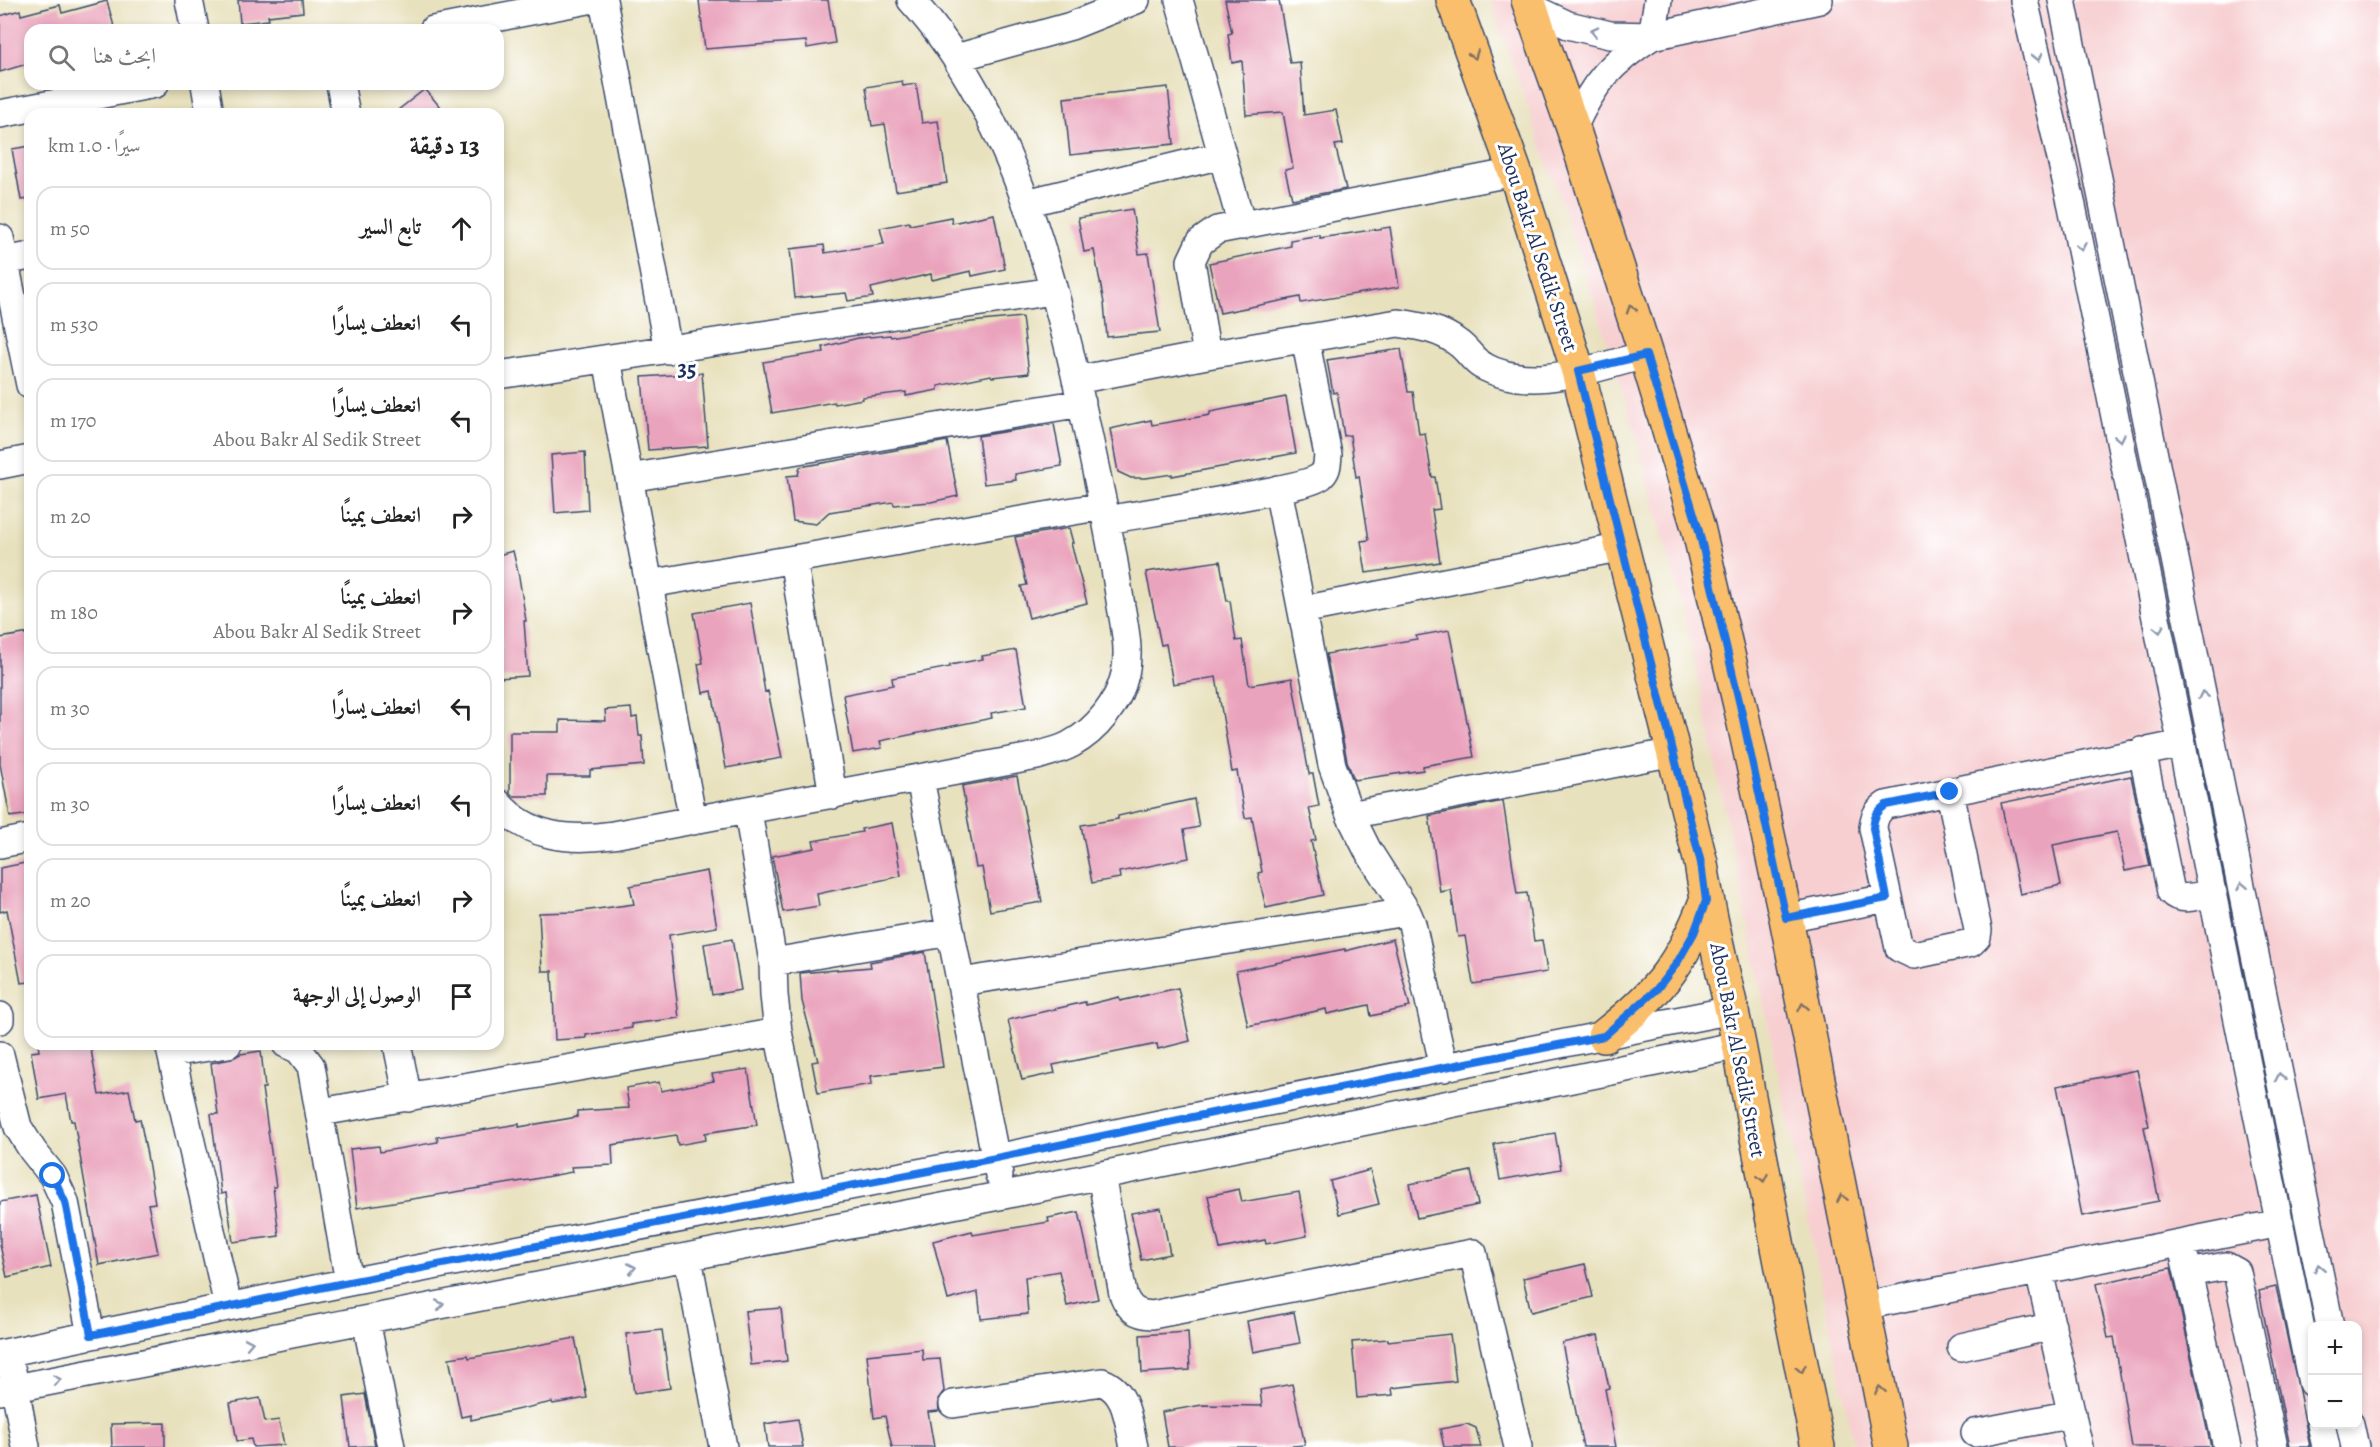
<!DOCTYPE html>
<html lang="ar">
<meta charset="utf-8">
<style>
:root{--surface:#fff;--page:#f6f6f6;--text:#222;--muted:#767676;--line:#e0e0e0}
body{margin:0;font-family:Alegreya,Amiri,serif;background:var(--page);color:var(--text);direction:rtl}
.controls{position:absolute;right:18px;bottom:18px;display:grid;overflow:hidden;border-radius:12px;box-shadow:0 3px 9px #0003}
.controls button{width:54px;height:54px;display:grid;place-items:center;padding:0;border:0;border-bottom:2px solid var(--line);background:var(--surface);color:var(--text);font:30px sans-serif}
.stop{position:absolute;width:18px;height:18px;margin:-14px;border:4px solid #1a73e8;border-radius:50%;background:#fff}
.stop.end{background:#1a73e8;border-color:#fff;box-shadow:0 2px 6px #0008}
.list{margin:0;padding:0;list-style:none}
h2{display:flex;justify-content:space-between;align-items:center;height:78px;margin:0;padding:0 24px;font-size:26px}
h2 small{font-size:20px;font-weight:400;color:var(--muted)}
.list li{display:grid;grid-template-columns:39px 1fr auto;gap:18px;align-items:center;box-sizing:border-box;height:84px;margin:0 12px 12px;padding:0 12px;border:2px solid var(--line);border-radius:18px}
.list b{display:block;font-size:22px;white-space:nowrap}
.list p{margin:0;font-size:20px;white-space:nowrap;color:var(--muted)}
.list em{font-size:20px;font-style:normal;color:var(--muted)}
.icon{flex:none;width:33px;height:33px;fill:none;stroke:currentColor;stroke-width:2;stroke-linecap:round;stroke-linejoin:round}
.map{position:relative;flex:none;width:2380px;height:1447px;overflow:hidden;direction:ltr}
.search{position:absolute;background:var(--surface);box-shadow:0 3px 9px #0003;left:24px;top:24px;width:480px;height:66px;display:flex;align-items:center;gap:15px;box-sizing:border-box;padding:0 21px;border-radius:18px;color:var(--muted);font-size:22px}
.panel{position:absolute;background:var(--surface);box-shadow:0 3px 9px #0003;left:24px;top:108px;width:480px;height:942px;border-radius:18px;direction:rtl}
.map>svg:first-child{display:block}
.built{fill:#f7cfd1;fill-rule:evenodd}
.building{fill:#eaa3bc}
.lines{fill:none;stroke-linecap:round;stroke-linejoin:round}
.minor-casing{stroke:#3a4a6c;stroke-width:30}
.major-casing{stroke:#3a4a6c;stroke-width:36}
.minor{stroke:#fff;stroke-width:27}
.major{stroke:#f9bf6d;stroke-width:33}
.oneway{stroke:#8d97ae}
.oneway2{stroke:#7f7065}
.route{stroke:#1a73e8;stroke-width:8}
.labels{text-anchor:middle;dominant-baseline:central;stroke-width:6;stroke-linejoin:round;paint-order:stroke}
.street-label{font-size:21px;fill:#1b2f5e;stroke:#fff}
.neighbourhood-label{font-size:22px;font-weight:bold;fill:#1b2f5e;stroke:#fff}
</style>
<div class="map">
<svg width="2380" height="1447" viewBox="0 0 2380 1447">
<rect width="100%" height="100%" fill="#fff"/>
<filter id="ink" filterUnits="userSpaceOnUse"><feTurbulence type="fractalNoise" baseFrequency=".0167" numOctaves="2"/><feDisplacementMap in="SourceGraphic" scale="12" xChannelSelector="R" yChannelSelector="G"/><feConvolveMatrix kernelMatrix="1 2 1 2 8 2 1 2 1" color-interpolation-filters="sRGB"/></filter>
<filter id="wash" filterUnits="userSpaceOnUse"><feTurbulence type="fractalNoise" baseFrequency=".008" numOctaves="4" result="noise"/><feDisplacementMap in="SourceGraphic" scale="24" xChannelSelector="R" yChannelSelector="G"/><feGaussianBlur stdDeviation="1.35" result="paint"/><feColorMatrix in="noise" values="0 0 0 0 0 0 0 0 0 0 0 0 0 0 0 0 0 1.4 0 .05"/><feComposite in="paint" operator="in"/></filter>
<g filter="url(#wash)">
<rect width="100%" height="100%" fill="#e8e1bd"/>
<!-- built -->
<path class="built" d="M 1490,0 L 2380,0 L 2380,1447 L 1854,1447 L 1690,639 L 1634,429 L 1580,257 ZM 2312,1326 L 2358,1326 L 2358,1424 L 2312,1424 Z"/>
<g id="blocks">
<!-- building -->
<path class="building" d="M 238,0 L 302,0 L 303,12 L 268,16 L 269,20 L 240,23 Z
M 699,0 L 828,0 L 835,43 L 807,48 L 806,41 L 705,49 Z
M 1225,0 L 1279,0 L 1290,63 L 1300,62 L 1304,115 L 1336,110 L 1343,144 L 1335,145 L 1346,189 L 1292,199 L 1285,170 L 1293,168 L 1283,112 L 1246,115 L 1242,61 L 1232,63 L 1228,34 L 1232,33 Z
M 107,1 L 115,30 L 30,30 L 30,63 L 0,72 L 0,16 L 20,10 L 21,15 L 60,5 L 62,13 Z
M 902,81 L 903,86 L 916,84 L 922,123 L 938,121 L 947,183 L 896,191 L 885,124 L 872,126 L 866,87 Z
M 1168,87 L 1174,144 L 1070,155 L 1064,98 Z
M 425,89 L 446,114 L 393,114 Z
M 30,146 L 30,199 L 21,200 L 12,149 Z
M 1132,209 L 1139,254 L 1148,253 L 1160,332 L 1107,337 L 1104,303 L 1094,250 L 1084,252 L 1078,218 Z
M 994,214 L 1005,269 L 972,276 L 971,271 L 932,280 L 931,274 L 871,288 L 873,297 L 848,301 L 846,293 L 795,298 L 790,249 L 824,245 L 825,253 L 884,244 L 880,228 L 909,222 L 910,225 L 951,217 L 952,223 Z
M 1390,227 L 1399,287 L 1301,303 L 1300,297 L 1220,313 L 1209,263 L 1291,246 L 1290,240 L 1320,235 L 1320,238 Z
M 1022,317 L 1029,373 L 992,377 L 991,375 L 938,386 L 938,390 L 906,396 L 906,392 L 862,397 L 863,399 L 835,404 L 834,402 L 772,413 L 763,362 L 824,352 L 823,347 L 858,338 L 890,335 L 891,337 L 971,322 Z
M 1401,349 L 1408,392 L 1413,392 L 1419,434 L 1425,433 L 1432,477 L 1435,477 L 1440,509 L 1432,510 L 1440,562 L 1366,573 L 1361,541 L 1369,540 L 1359,476 L 1356,477 L 1350,435 L 1344,436 L 1337,392 L 1333,393 L 1327,360 Z
M 702,373 L 708,446 L 648,450 L 642,377 Z
M 1286,397 L 1296,453 L 1172,476 L 1172,474 L 1146,478 L 1131,478 L 1118,472 L 1110,429 L 1151,420 L 1152,425 L 1210,415 L 1210,412 Z
M 1054,424 L 1062,466 L 1015,474 L 1016,480 L 984,484 L 978,436 Z
M 947,441 L 958,496 L 931,502 L 894,505 L 893,502 L 829,512 L 816,524 L 793,521 L 787,476 L 798,475 L 800,467 Z
M 585,452 L 588,510 L 555,513 L 551,455 Z
M 1069,528 L 1073,543 L 1071,543 L 1087,603 L 1029,618 L 1021,586 L 1027,585 L 1015,537 Z
M 513,551 L 519,577 L 526,621 L 524,621 L 528,676 L 498,678 L 498,650 L 502,649 L 498,623 L 498,555 Z
M 1220,561 L 1227,601 L 1230,601 L 1236,641 L 1242,640 L 1249,685 L 1292,678 L 1309,774 L 1313,774 L 1319,806 L 1309,808 L 1316,840 L 1311,841 L 1323,895 L 1266,908 L 1258,873 L 1262,872 L 1252,817 L 1245,818 L 1237,771 L 1232,772 L 1216,677 L 1173,684 L 1166,644 L 1161,645 L 1146,572 Z
M 750,603 L 765,692 L 768,691 L 782,758 L 726,768 L 712,691 L 703,693 L 698,664 L 703,663 L 694,613 Z
M 1449,630 L 1474,757 L 1423,766 L 1423,770 L 1354,780 L 1347,761 L 1326,654 L 1417,639 L 1416,636 Z
M 30,633 L 30,814 L 10,817 L 0,764 L 0,638 Z
M 1016,650 L 1026,707 L 991,713 L 992,718 L 880,741 L 882,748 L 853,753 L 843,695 L 893,685 L 892,678 L 950,667 L 950,665 L 983,659 L 982,656 Z
M 631,708 L 632,718 L 637,717 L 639,736 L 642,736 L 644,765 L 590,770 L 590,776 L 547,776 L 547,796 L 513,796 L 510,793 L 510,732 L 560,732 L 560,720 L 606,721 L 605,710 Z
M 1017,776 L 1042,902 L 990,911 L 982,867 L 976,868 L 962,786 Z
M 2131,776 L 2150,866 L 2125,871 L 2117,832 L 2053,845 L 2061,885 L 2020,894 L 2001,803 Z
M 1194,799 L 1199,827 L 1184,830 L 1189,858 L 1119,872 L 1120,878 L 1092,883 L 1081,825 L 1118,819 L 1118,816 Z
M 1503,801 L 1517,894 L 1527,893 L 1534,941 L 1542,940 L 1547,972 L 1473,984 L 1465,936 L 1458,937 L 1451,890 L 1440,892 L 1429,816 Z
M 892,823 L 901,876 L 817,894 L 819,906 L 783,912 L 772,856 L 815,848 L 813,841 L 862,832 L 861,829 Z
M 30,862 L 30,982 L 21,983 L 7,910 L 0,912 L 0,868 Z
M 707,871 L 717,927 L 669,935 L 679,1018 L 631,1024 L 632,1028 L 586,1035 L 586,1038 L 555,1040 L 552,971 L 542,971 L 539,913 L 575,912 L 634,904 L 630,886 Z
M 732,939 L 741,990 L 712,995 L 704,944 Z
M 1393,939 L 1410,1007 L 1371,1016 L 1369,1005 L 1327,1014 L 1326,1009 L 1248,1026 L 1236,971 L 1345,949 L 1345,951 Z
M 925,952 L 943,1067 L 871,1076 L 872,1084 L 818,1093 L 812,1062 L 818,1061 L 802,1001 L 800,973 L 871,967 L 870,962 Z
M 1178,988 L 1190,1041 L 1158,1049 L 1157,1044 L 1053,1065 L 1055,1073 L 1022,1080 L 1008,1020 L 1085,1002 L 1086,1005 L 1119,997 L 1120,1001 Z
M 38,1044 L 90,1044 L 99,1095 L 129,1090 L 135,1120 L 140,1119 L 147,1155 L 155,1203 L 148,1204 L 158,1253 L 99,1265 L 74,1121 L 71,1121 L 66,1094 L 39,1099 L 31,1052 L 39,1051 Z
M 261,1051 L 265,1088 L 262,1088 L 276,1187 L 273,1187 L 279,1236 L 233,1242 L 226,1193 L 221,1194 L 217,1160 L 211,1114 L 218,1114 L 211,1063 L 231,1059 L 240,1054 Z
M 748,1069 L 757,1125 L 705,1133 L 706,1140 L 678,1145 L 676,1135 L 612,1145 L 613,1165 L 571,1167 L 572,1172 L 529,1180 L 357,1208 L 350,1149 L 379,1146 L 380,1152 L 438,1142 L 437,1137 L 519,1124 L 519,1127 L 577,1117 L 577,1111 L 629,1108 L 626,1088 L 659,1082 L 661,1091 L 714,1081 L 712,1074 Z
M 2137,1070 L 2149,1126 L 2144,1127 L 2159,1201 L 2082,1216 L 2057,1086 Z
M 1555,1133 L 1561,1169 L 1500,1180 L 1494,1144 Z
M 1370,1170 L 1379,1204 L 1339,1214 L 1330,1181 Z
M 1471,1171 L 1478,1205 L 1417,1218 L 1410,1184 Z
M 1239,1189 L 1242,1202 L 1299,1192 L 1307,1236 L 1266,1244 L 1265,1240 L 1220,1249 L 1208,1196 Z
M 36,1195 L 51,1267 L 7,1277 L 0,1245 L 0,1202 Z
M 1161,1208 L 1170,1254 L 1141,1260 L 1131,1213 Z
M 1079,1212 L 1098,1299 L 1067,1306 L 1059,1271 L 1025,1277 L 1028,1314 L 981,1319 L 978,1292 L 948,1300 L 933,1241 L 972,1231 L 973,1235 L 1049,1222 L 1048,1218 Z
M 1585,1264 L 1593,1297 L 1531,1312 L 1523,1278 Z
M 2171,1268 L 2173,1276 L 2211,1447 L 2132,1447 L 2114,1337 L 2108,1338 L 2096,1284 Z
M 2276,1287 L 2299,1391 L 2310,1447 L 2290,1447 L 2259,1291 Z
M 781,1308 L 787,1361 L 751,1365 L 745,1311 Z
M 1294,1312 L 1300,1343 L 1253,1352 L 1247,1321 Z
M 662,1330 L 670,1388 L 634,1393 L 626,1334 Z
M 1188,1332 L 1190,1370 L 1142,1373 L 1140,1335 Z
M 1450,1334 L 1456,1381 L 1392,1388 L 1393,1395 L 1357,1398 L 1352,1342 L 1388,1339 L 1388,1341 Z
M 1598,1335 L 1609,1388 L 1605,1389 L 1616,1447 L 1583,1447 L 1562,1343 Z
M 575,1338 L 587,1398 L 553,1404 L 552,1402 L 471,1420 L 471,1415 L 461,1417 L 449,1358 L 468,1355 L 469,1358 Z
M 922,1349 L 923,1360 L 940,1359 L 944,1391 L 938,1399 L 939,1411 L 928,1412 L 934,1447 L 892,1447 L 885,1416 L 874,1418 L 867,1355 Z
M 1292,1384 L 1305,1445 L 1281,1447 L 1168,1447 L 1162,1412 L 1202,1405 L 1262,1406 L 1260,1390 Z
M 365,1394 L 375,1446 L 350,1447 L 344,1397 Z
M 260,1398 L 265,1422 L 279,1420 L 284,1445 L 253,1447 L 251,1439 L 237,1441 L 230,1403 Z
M 798,1419 L 803,1447 L 768,1447 L 765,1424 Z
M 165,1423 L 165,1447 L 112,1447 L 111,1424 Z
M 1467,1424 L 1476,1428 L 1481,1447 L 1444,1447 L 1440,1429 Z"/>
</g>
</g>
<g filter="url(#ink)">
<use href="#blocks" fill-opacity="0" stroke="#3a4a6c" stroke-width="1.5"/>
<g class="lines">
<!-- minor casing -->
<g class="minor-casing">
<path id="minor" d="M 189,0 L 195,30
M 603,0 L 668,350
M 1179,0 L 1242,226
M 2024,0 L 2072,206 L 2312,1383
M 2062,0 L 2330,1326
M 1530,7 L 1568,25 L 1610,35 L 1652,36 L 1819,0
M 433,30 L 588,0
M 956,58 L 1071,26 L 1136,0
M 205,84 L 210,114
M 340,84 L 346,114
M 0,114 L 155,84
M 1573,128 C 1593,83 1611,63 1652,36 L 1658,0
M 1026,203 L 1222,155
M 0,238 L 30,385
M 4,261 L 30,256
M 1207,355 L 1191,261 L 1200,242 L 1217,230 L 1515,172
M 607,359 L 693,821
M 498,375 L 1053,291
M 1076,380 L 1207,355 L 1398,323 C 1419,326 1441,329 1458,343 C 1467,349 1472,359 1481,365 C 1532,394 1594,367 1646,355
M 0,465 L 30,459
M 629,478 L 1082,403
M 1278,489 L 1332,765 L 1350,815 L 1367,849 L 1407,912 L 1412,924 L 1444,1068
M 1107,520 C 1138,514 1307,489 1321,476 C 1328,470 1327,463 1328,455 L 1305,338
M 793,559 L 833,795
M 649,584 L 1103,506
M 1302,610 L 1623,547
M 2142,751 L 2171,892 C 2181,903 2199,895 2213,893
M 920,779 L 999,1175
M 1950,792 L 1978,930 L 1977,937 L 1971,943 L 1914,955 L 1899,948 L 1873,828 C 1874,817 1877,811 1886,805 L 2182,744
M 498,803 C 528,838 570,841 613,835 L 1037,756 C 1048,752 1061,750 1071,744 C 1097,730 1119,702 1125,674 C 1130,651 1125,629 1121,606 C 1116,572 1110,538 1103,504 C 1067,335 1030,131 911,0
M 748,811 L 773,962 L 774,995 L 778,1032 L 811,1192
M 1350,815 L 1674,752
M 0,844 L 30,838
M 1786,918 L 1887,898
M 773,962 L 951,932
M 961,982 L 1407,912
M 0,1016 L 0,1020
M 169,1044 L 228,1306
M 286,1044 L 299,1050 L 311,1066 L 349,1282
M 397,1044 L 408,1098
M 171,1053 L 228,1044
M 0,1055 L 18,1127 L 33,1151 L 53,1176 L 65,1202 L 91,1335
M 321,1112 L 778,1032
M 1101,1175 L 1123,1294 C 1129,1309 1136,1314 1152,1315 L 1473,1253 L 1518,1447
M 2184,1255 L 2227,1447
M 688,1258 L 723,1447
M 2039,1271 L 2079,1447
M 2188,1273 L 2226,1266 L 2237,1272 L 2274,1447
M 1863,1306 L 2280,1223
M 366,1320 L 391,1447
M 1961,1347 L 2052,1326
M 0,1354 L 349,1282 L 996,1158 L 1217,1112 L 1732,1010
M 12,1371 L 26,1447
M 0,1391 L 1004,1195 L 1739,1045
M 953,1404 L 1102,1382 C 1128,1392 1128,1422 1134,1447
M 2321,1424 L 2326,1447
M 2350,1424 L 2355,1447
M 1975,1433 L 2072,1414"/>
</g>
<!-- major casing -->
<g class="major-casing">
<path id="major" d="M 1453,0 L 1515,172 L 1578,371 L 1701,863 C 1710,925 1727,984 1739,1045 C 1765,1179 1790,1313 1818,1447
M 1528,0 L 1573,128 L 1646,355 L 1698,527 L 1740,705 L 1786,918 L 1891,1447
M 1604,1036 C 1658,993 1681,966 1706,901"/>
</g>
<!-- minor -->
<use href="#minor" class="minor"/>
<!-- major -->
<use href="#major" class="major"/>
</g>
<!-- one-way arrows -->
<defs><path id="oneway-chevron" d="M-2-3.5L2.5 0L-2 3.5" fill="none" stroke-width="1.6" stroke-linecap="round" stroke-linejoin="round" transform="scale(1.5)"/></defs>
<g class="oneway">
<use href="#oneway-chevron" transform="translate(1594 31) rotate(-167)"/>
<use href="#oneway-chevron" transform="translate(2038 57) rotate(77)"/>
<use href="#oneway-chevron" transform="translate(2081 247) rotate(78)"/>
<use href="#oneway-chevron" transform="translate(2120 438) rotate(78)"/>
<use href="#oneway-chevron" transform="translate(2159 629) rotate(78)"/>
<use href="#oneway-chevron" transform="translate(2203 695) rotate(-101)"/>
<use href="#oneway-chevron" transform="translate(2242 886) rotate(-101)"/>
<use href="#oneway-chevron" transform="translate(2280 1077) rotate(-101)"/>
<use href="#oneway-chevron" transform="translate(632 1268) rotate(-11)"/>
<use href="#oneway-chevron" transform="translate(2319 1268) rotate(-101)"/>
<use href="#oneway-chevron" transform="translate(440 1305) rotate(-11)"/>
<use href="#oneway-chevron" transform="translate(249 1343) rotate(-11)"/>
<use href="#oneway-chevron" transform="translate(57 1380) rotate(-11)"/>
</g>
<g class="oneway2">
<use href="#oneway-chevron" transform="translate(1474 55) rotate(69)"/>
<use href="#oneway-chevron" transform="translate(1631 309) rotate(-108)"/>
<use href="#oneway-chevron" transform="translate(1803 1007) rotate(-101)"/>
<use href="#oneway-chevron" transform="translate(1763 1178) rotate(79)"/>
<use href="#oneway-chevron" transform="translate(1842 1198) rotate(-101)"/>
<use href="#oneway-chevron" transform="translate(1801 1369) rotate(78)"/>
<use href="#oneway-chevron" transform="translate(1880 1390) rotate(-101)"/>
</g>
</g>
<g class="lines" filter="url(#ink)">
<!-- route -->
<path class="route" d="M 53,1176 L 65,1202 L 91,1335 L 349,1282 L 996,1158 L 1217,1112 L 1604,1036 L 1656,990 L 1677,963 L 1694,933 L 1706,901 L 1701,863 L 1578,371 L 1646,355 L 1698,527 L 1740,705 L 1786,918 L 1887,898 L 1873,828 C 1874,817 1877,811 1886,805 L 1950,792"/>
</g>
<g class="labels">
<!-- street labels -->
<g class="street-label">
<text transform="translate(1538 247) rotate(72)">Abou Bakr Al Sedik Street</text>
<text transform="translate(1738 1050) rotate(79)">Abou Bakr Al Sedik Street</text>
</g>
<!-- neighbourhood labels -->
<g class="neighbourhood-label">
<text x="687" y="369">35</text>
</g>
</g>
</svg>
<div class="controls">
<button>+</button>
<button>−</button>
</div>
<div class="stop" style="left:53px;top:1176px"></div>
<div class="stop end" style="left:1950px;top:792px"></div>
<div class="search"><svg class="icon" aria-label="search" viewBox="0 0 24 24"><circle cx="10" cy="10" r="6"/><path d="M15 15l6 6"/></svg>ابحث هنا</div>
<section class="panel">
<h2>13 دقيقة<small>سيرًا · 1.0 km</small></h2>
<ul class="list">
<li><svg class="icon" aria-label="ahead" viewBox="0 0 24 24"><path d="M12 20V5M6 11l6-6 6 6"/></svg><div><b>تابع السير</b></div><em>50 m</em></li>
<li><svg class="icon" aria-label="left" viewBox="0 0 24 24"><path d="M17 20v-9H6M10 6l-5 5 5 5"/></svg><div><b>انعطف يسارًا</b></div><em>530 m</em></li>
<li><svg class="icon" aria-label="left" viewBox="0 0 24 24"><path d="M17 20v-9H6M10 6l-5 5 5 5"/></svg><div><b>انعطف يسارًا</b><p>Abou Bakr Al Sedik Street</p></div><em>170 m</em></li>
<li><svg class="icon" aria-label="right" viewBox="0 0 24 24"><path d="M7 20v-9h11M14 6l5 5-5 5"/></svg><div><b>انعطف يمينًا</b></div><em>20 m</em></li>
<li><svg class="icon" aria-label="right" viewBox="0 0 24 24"><path d="M7 20v-9h11M14 6l5 5-5 5"/></svg><div><b>انعطف يمينًا</b><p>Abou Bakr Al Sedik Street</p></div><em>180 m</em></li>
<li><svg class="icon" aria-label="left" viewBox="0 0 24 24"><path d="M17 20v-9H6M10 6l-5 5 5 5"/></svg><div><b>انعطف يسارًا</b></div><em>30 m</em></li>
<li><svg class="icon" aria-label="left" viewBox="0 0 24 24"><path d="M17 20v-9H6M10 6l-5 5 5 5"/></svg><div><b>انعطف يسارًا</b></div><em>30 m</em></li>
<li><svg class="icon" aria-label="right" viewBox="0 0 24 24"><path d="M7 20v-9h11M14 6l5 5-5 5"/></svg><div><b>انعطف يمينًا</b></div><em>20 m</em></li>
<li><svg class="icon" aria-label="arrive" viewBox="0 0 24 24"><path d="M6 21V4h12l-3 4 3 4H6"/></svg><div><b>الوصول إلى الوجهة</b></div></li>
</ul>
</section>
</div>
